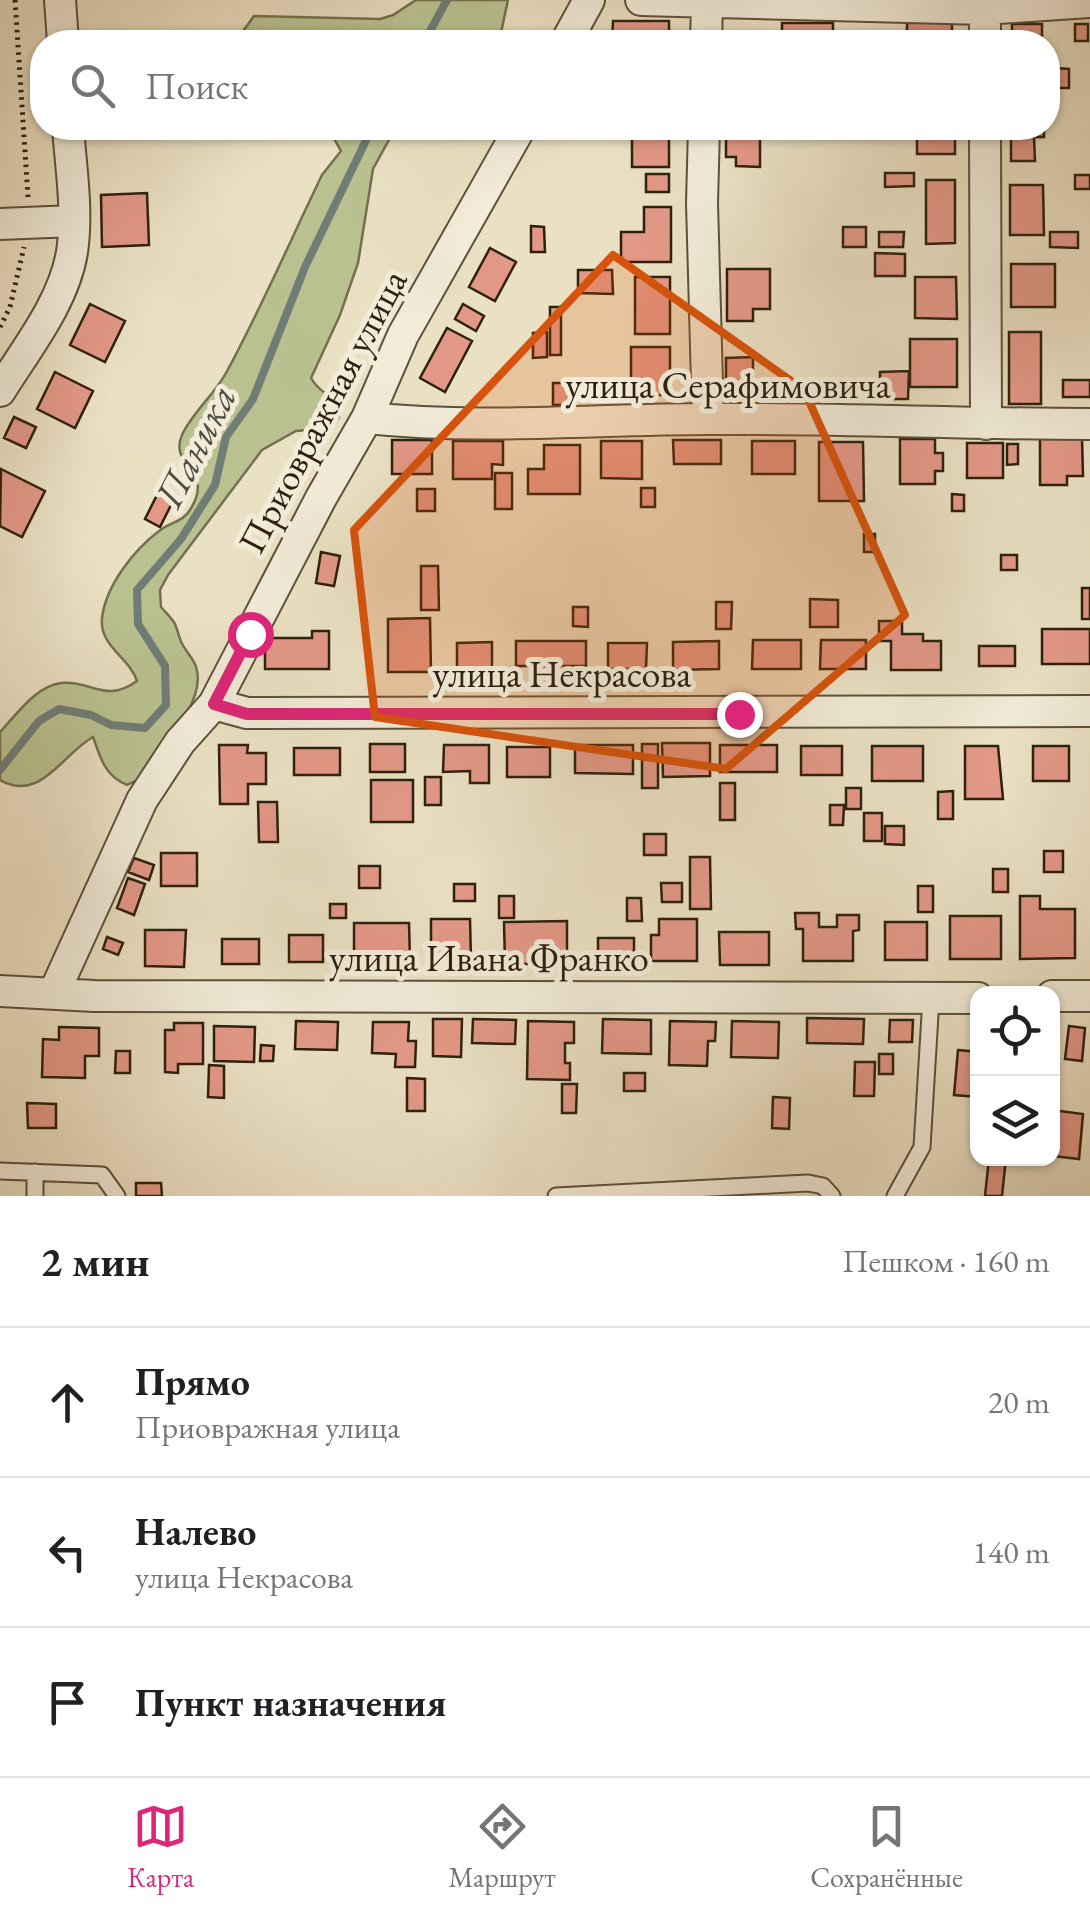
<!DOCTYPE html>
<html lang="ru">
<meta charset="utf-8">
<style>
:root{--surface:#fff;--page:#f6f6f6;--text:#202124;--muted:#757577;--line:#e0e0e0;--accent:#db2777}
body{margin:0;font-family:"EB Garamond",serif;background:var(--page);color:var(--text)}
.controls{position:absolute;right:30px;bottom:30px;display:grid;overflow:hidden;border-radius:20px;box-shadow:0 2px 8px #0004}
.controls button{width:90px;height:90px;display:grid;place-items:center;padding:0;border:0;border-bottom:2px solid var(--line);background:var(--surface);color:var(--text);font:50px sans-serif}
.stop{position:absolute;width:30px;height:30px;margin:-22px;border:8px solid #db2777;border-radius:50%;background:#fff}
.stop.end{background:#db2777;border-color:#fff;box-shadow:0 2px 10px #0008}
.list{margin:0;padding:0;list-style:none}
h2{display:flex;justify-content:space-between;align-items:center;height:130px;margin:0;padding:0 40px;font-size:42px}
h2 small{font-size:32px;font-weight:400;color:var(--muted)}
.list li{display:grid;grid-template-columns:65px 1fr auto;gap:30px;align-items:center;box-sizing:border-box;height:150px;padding:0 40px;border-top:2px solid var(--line)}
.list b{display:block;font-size:38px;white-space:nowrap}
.list p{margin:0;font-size:32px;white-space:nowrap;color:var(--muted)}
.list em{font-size:32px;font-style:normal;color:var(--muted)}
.icon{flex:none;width:55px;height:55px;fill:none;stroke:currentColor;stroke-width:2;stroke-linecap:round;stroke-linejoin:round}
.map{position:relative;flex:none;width:1090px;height:1196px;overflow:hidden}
.search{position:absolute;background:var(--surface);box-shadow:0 2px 8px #0004;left:30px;right:30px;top:30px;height:110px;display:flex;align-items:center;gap:25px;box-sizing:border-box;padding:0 35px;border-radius:40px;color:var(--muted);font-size:38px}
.sheet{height:580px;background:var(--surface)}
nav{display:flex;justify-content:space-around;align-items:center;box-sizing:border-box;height:140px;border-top:2px solid var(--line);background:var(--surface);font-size:28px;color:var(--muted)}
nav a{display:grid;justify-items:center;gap:5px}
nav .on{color:var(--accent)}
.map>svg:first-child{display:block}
.green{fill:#bac191;stroke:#74704f;stroke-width:2.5}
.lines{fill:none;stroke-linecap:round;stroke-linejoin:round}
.stream{stroke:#6f7d75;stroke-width:8}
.building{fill:#e39887;stroke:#2e200d;stroke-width:2.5}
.service-casing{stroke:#5d503a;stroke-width:19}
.minor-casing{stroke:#5d503a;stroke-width:34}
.path{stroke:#2e200d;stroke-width:5;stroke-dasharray:2.5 5;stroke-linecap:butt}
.service{stroke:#f1ebd8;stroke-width:15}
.minor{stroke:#f1ebd8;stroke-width:30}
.route{stroke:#db2777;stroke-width:12}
.marked{fill:#d5530c;fill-opacity:0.2;stroke:#d5530c;stroke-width:8;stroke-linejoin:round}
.labels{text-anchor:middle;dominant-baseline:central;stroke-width:10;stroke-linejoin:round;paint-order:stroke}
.street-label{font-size:38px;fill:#2e200d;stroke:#f1ebd8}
.water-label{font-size:40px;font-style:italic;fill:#4e4e41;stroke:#f1ebd8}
</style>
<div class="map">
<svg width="1090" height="1196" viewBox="0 0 1090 1196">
<rect width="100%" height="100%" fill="#eae0c3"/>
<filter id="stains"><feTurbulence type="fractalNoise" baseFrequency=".002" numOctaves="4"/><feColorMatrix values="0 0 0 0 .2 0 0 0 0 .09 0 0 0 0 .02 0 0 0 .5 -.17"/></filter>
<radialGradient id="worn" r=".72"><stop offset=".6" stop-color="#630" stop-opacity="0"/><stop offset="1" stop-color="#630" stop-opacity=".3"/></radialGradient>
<!-- green -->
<path class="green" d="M 416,0 L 508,0 L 499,42 L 235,42 L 254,16 L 380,19 L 393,15 Z
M 328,128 L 416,128 L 390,138 L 373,169 L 358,263 L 340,315 L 311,378 C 323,401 357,400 331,428 L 296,431 L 262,450 L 168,575 L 160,590 L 161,607 C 175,623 174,619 180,639 C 183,649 193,657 196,667 C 208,701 159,752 140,779 L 127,785 C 105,776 101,759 93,737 C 62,754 41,803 0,780 L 0,732 C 16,715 36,686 61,683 C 92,680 105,704 137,681 C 129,657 99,646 102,618 C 106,585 134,550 159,531 C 170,522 183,522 190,510 C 216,470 168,467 182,435 C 192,413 214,395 226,373 C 261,309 290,241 322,175 L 341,151 Z"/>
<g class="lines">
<!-- stream -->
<path class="stream" d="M 424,42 L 447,0
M 0,770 L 39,721 L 59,709 L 91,715 L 111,725 L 145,728 L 166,705 L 165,666 L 138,624 L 137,590 L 181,539 L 215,485 L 226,437 L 253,399 L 305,267 L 372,128"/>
</g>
<!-- building -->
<path class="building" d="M 613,21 L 669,21 L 669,42 L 612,42 Z
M 952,22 L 952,42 L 907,42 L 907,23 Z
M 782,23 L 833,23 L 833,42 L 782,42 Z
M 1012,24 L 1042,24 L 1042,42 L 1012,42 Z
M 1075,24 L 1088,24 L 1088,41 L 1075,41 Z
M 1055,68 L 1069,69 L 1069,88 L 1055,88 Z
M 632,128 L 669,128 L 669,167 L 632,167 Z
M 726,128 L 760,128 L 760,167 L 736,166 L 736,157 L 726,157 Z
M 917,128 L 955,128 L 955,154 L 917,154 Z
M 1011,128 L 1044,128 L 1044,137 L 1034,137 L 1035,161 L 1011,161 Z
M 885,173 L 914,173 L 914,186 L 885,187 Z
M 646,174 L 669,174 L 669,192 L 646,192 Z
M 1075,175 L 1090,175 L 1090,189 L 1075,189 Z
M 926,180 L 955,180 L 955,243 L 926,244 Z
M 1010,185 L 1043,185 L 1044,235 L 1010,235 Z
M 147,193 L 149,245 L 102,247 L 101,195 Z
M 644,207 L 671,207 L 671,262 L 621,262 L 621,232 L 644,232 Z
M 531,226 L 544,227 L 545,252 L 531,252 Z
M 843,227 L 866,227 L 866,247 L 843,247 Z
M 879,232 L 904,232 L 903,247 L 879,247 Z
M 1050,232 L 1078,232 L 1078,248 L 1050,247 Z
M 490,248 L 516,262 L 495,301 L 469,287 Z
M 875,253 L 905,254 L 905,276 L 875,276 Z
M 1011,264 L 1055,264 L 1055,307 L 1011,307 Z
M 727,269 L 770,269 L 770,309 L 753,309 L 753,321 L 727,321 Z
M 578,270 L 612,270 L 613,294 L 578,293 Z
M 635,277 L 670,277 L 670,334 L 635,334 Z
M 915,277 L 956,277 L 957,319 L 915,318 Z
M 90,304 L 125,321 L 105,362 L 70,345 Z
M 463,304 L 484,316 L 476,331 L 455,319 Z
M 550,307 L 561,307 L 561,355 L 550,355 Z
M 447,328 L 472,341 L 445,392 L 420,378 Z
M 547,332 L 547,357 L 533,358 L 533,333 Z
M 1009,332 L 1041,332 L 1041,404 L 1009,404 Z
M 910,339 L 957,339 L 957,387 L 910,387 Z
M 631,347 L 670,347 L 670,395 L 631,395 Z
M 753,357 L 753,386 L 726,386 L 726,358 Z
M 909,371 L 908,399 L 880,399 L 880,372 Z
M 55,372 L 93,391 L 75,428 L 37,409 Z
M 1063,380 L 1090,380 L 1090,397 L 1063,397 Z
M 553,383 L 568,383 L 568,405 L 553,405 Z
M 14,417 L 36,427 L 26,448 L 4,438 Z
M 1040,438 L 1082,438 L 1083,476 L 1067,476 L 1067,485 L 1040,485 Z
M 900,439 L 935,439 L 935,453 L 943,453 L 943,471 L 935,471 L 935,484 L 900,484 Z
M 392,440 L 432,440 L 432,474 L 392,474 Z
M 673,440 L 721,440 L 721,464 L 674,464 Z
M 453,441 L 503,441 L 503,465 L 492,464 L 492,479 L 453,479 Z
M 601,441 L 642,441 L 642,479 L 601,478 Z
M 752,441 L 795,441 L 795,474 L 752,474 Z
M 819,442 L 863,442 L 864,501 L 819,501 Z
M 967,443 L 1003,443 L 1003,478 L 967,478 Z
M 1007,444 L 1018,444 L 1018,464 L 1007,465 Z
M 544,445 L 580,445 L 580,494 L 528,494 L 528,469 L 544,469 Z
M 1,469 L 45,491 L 22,537 L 0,526 Z
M 495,473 L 512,473 L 512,509 L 495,509 Z
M 641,488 L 655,488 L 655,507 L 641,507 Z
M 417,489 L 435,489 L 435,511 L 417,511 Z
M 158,493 L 173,501 L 160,527 L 145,519 Z
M 952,494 L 964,495 L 964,511 L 952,511 Z
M 864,534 L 875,534 L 875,552 L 864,552 Z
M 321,552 L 340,556 L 334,586 L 316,583 Z
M 1001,555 L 1017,555 L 1017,570 L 1001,570 Z
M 421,566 L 438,566 L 439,610 L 421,610 Z
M 1082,588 L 1090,588 L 1090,619 L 1082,619 Z
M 810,599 L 838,600 L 838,627 L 810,627 Z
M 716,602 L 732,602 L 731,629 L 716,629 Z
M 573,607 L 588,607 L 588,627 L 573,626 Z
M 430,618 L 431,672 L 388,672 L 388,619 Z
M 879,621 L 902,621 L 902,634 L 923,634 L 923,641 L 941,641 L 941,670 L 891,670 L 891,641 L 879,641 Z
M 1042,629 L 1090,629 L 1090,664 L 1042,664 Z
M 312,631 L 329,631 L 329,669 L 265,669 L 265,638 L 312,638 Z
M 753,640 L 801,640 L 801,669 L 752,669 Z
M 821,640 L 866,640 L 866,669 L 820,669 Z
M 516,641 L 586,641 L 586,666 L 516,666 Z
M 719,641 L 719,669 L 673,670 L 673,642 Z
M 492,642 L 492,672 L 457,673 L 457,643 Z
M 608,643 L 647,643 L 646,669 L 608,669 Z
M 979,646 L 1015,646 L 1015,666 L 979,666 Z
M 662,743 L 710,743 L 710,776 L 663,777 Z
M 370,744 L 405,744 L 405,772 L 370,772 Z
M 642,744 L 658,744 L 658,788 L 642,788 Z
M 219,745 L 248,745 L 247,753 L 266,753 L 266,784 L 248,784 L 248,804 L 220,804 Z
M 444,745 L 489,745 L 489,783 L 470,783 L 470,771 L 443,772 Z
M 575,745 L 633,745 L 633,774 L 575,773 Z
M 720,745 L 777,745 L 777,772 L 720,772 Z
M 801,746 L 842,746 L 842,775 L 801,775 Z
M 872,746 L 923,746 L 923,781 L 872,781 Z
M 965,746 L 998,746 L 1003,799 L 965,799 Z
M 1033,746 L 1069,746 L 1069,781 L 1033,781 Z
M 507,747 L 550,747 L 550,777 L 507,777 Z
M 294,748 L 340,748 L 340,775 L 294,775 Z
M 425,777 L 441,777 L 441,805 L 425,805 Z
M 371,780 L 413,780 L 413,822 L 371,822 Z
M 720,783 L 735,783 L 735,820 L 720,820 Z
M 846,788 L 861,788 L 861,809 L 846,809 Z
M 953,791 L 953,819 L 938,819 L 938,792 Z
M 258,802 L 277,802 L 278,842 L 259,842 Z
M 830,805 L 844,805 L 843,825 L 830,825 Z
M 864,813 L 882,813 L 882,841 L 864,841 Z
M 885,826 L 904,826 L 904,845 L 885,844 Z
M 644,834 L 666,834 L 666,855 L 644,855 Z
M 1044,851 L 1063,851 L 1063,872 L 1044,872 Z
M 161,853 L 197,853 L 197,886 L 161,886 Z
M 690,857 L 710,857 L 711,909 L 690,909 Z
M 134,858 L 154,865 L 149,880 L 128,872 Z
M 359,866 L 380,866 L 380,888 L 359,888 Z
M 993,869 L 1008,869 L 1008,892 L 993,892 Z
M 128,878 L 145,884 L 134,915 L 117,908 Z
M 661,883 L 682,883 L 682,902 L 662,902 Z
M 454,884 L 475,884 L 475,901 L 454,901 Z
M 918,886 L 933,886 L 933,912 L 918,912 Z
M 499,896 L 514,896 L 514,918 L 499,918 Z
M 1020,896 L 1040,896 L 1040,909 L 1075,909 L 1075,958 L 1020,959 Z
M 627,898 L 641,898 L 642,921 L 627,921 Z
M 330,904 L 346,904 L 346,918 L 330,918 Z
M 795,913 L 819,913 L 819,927 L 837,927 L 837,915 L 859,915 L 859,930 L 853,931 L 853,961 L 803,961 L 803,929 L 796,929 Z
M 950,916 L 1001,916 L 1001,959 L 950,959 Z
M 431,919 L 470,919 L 471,960 L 431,961 Z
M 659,919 L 697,919 L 697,961 L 651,961 L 651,935 L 659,935 Z
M 567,921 L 567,964 L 505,964 L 504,922 Z
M 885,922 L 927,922 L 927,960 L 885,960 Z
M 354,923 L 409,923 L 410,960 L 354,960 Z
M 145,930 L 186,930 L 184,967 L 145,966 Z
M 719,932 L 769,932 L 769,965 L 720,965 Z
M 289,935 L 323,935 L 323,962 L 289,962 Z
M 107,937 L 123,943 L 118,955 L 103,949 Z
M 598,938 L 634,938 L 634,963 L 598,963 Z
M 222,939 L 259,939 L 259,964 L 222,964 Z
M 807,1018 L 864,1019 L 863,1044 L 807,1043 Z
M 433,1019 L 462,1019 L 461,1057 L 433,1056 Z
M 473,1019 L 516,1020 L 515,1044 L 472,1043 Z
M 603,1019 L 651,1020 L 651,1054 L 602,1053 Z
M 890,1020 L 913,1020 L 912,1042 L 889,1042 Z
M 296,1021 L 338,1022 L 337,1050 L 295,1049 Z
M 528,1021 L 574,1022 L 574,1043 L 565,1043 L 565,1063 L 570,1063 L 570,1080 L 527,1079 Z
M 670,1021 L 716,1022 L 715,1041 L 708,1041 L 707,1066 L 669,1065 Z
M 732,1021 L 779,1022 L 778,1058 L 731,1057 Z
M 373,1022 L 409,1022 L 408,1041 L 416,1041 L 415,1067 L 395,1067 L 396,1054 L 372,1053 Z
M 174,1023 L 203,1023 L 203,1064 L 178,1064 L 178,1073 L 165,1072 L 165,1030 L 174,1030 Z
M 214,1026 L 255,1027 L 254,1062 L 214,1061 Z
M 1069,1026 L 1085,1028 L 1082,1061 L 1065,1059 Z
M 59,1027 L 99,1028 L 99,1056 L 85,1056 L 85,1078 L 42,1077 L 43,1039 L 59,1040 Z
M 261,1045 L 274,1046 L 273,1061 L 260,1061 Z
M 958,1050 L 978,1052 L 978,1097 L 954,1095 Z
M 116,1051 L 130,1051 L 130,1073 L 115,1073 Z
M 879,1054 L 893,1054 L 893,1074 L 879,1074 Z
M 855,1062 L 875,1062 L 874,1096 L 854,1096 Z
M 209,1065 L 224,1066 L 224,1098 L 208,1097 Z
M 624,1073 L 645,1073 L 645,1091 L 624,1091 Z
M 407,1078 L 425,1079 L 425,1111 L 407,1111 Z
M 562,1084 L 577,1084 L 576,1113 L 562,1113 Z
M 773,1097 L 790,1098 L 789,1129 L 772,1128 Z
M 27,1103 L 56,1104 L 56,1128 L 28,1128 Z
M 1052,1110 L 1083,1114 L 1079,1159 L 1052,1156 Z
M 989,1158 L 1006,1158 L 1002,1196 L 985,1196 Z
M 136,1183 L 161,1183 L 162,1196 L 136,1196 Z"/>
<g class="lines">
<!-- service casing -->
<g class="service-casing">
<path id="service" d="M 0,1171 L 102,1175 L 117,1196
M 35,1172 L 35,1196
M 556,1196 L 808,1183 L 823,1186 L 832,1196
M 895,1196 L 922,1147 L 931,998"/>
</g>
<!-- minor casing -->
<g class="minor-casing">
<path id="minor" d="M 60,0 L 63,42
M 641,0 L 985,9 L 1090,2
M 985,9 L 985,42
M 566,42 L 589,0
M 706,42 L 707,4
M 704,128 L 702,203 L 708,419
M 985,128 L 986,424
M 0,224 L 74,221
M 0,391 C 26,349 64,302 72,252 C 78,212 71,168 68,128
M 367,418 C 482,430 595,419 709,419 C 836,418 963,424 1090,424
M 214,704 L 247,713 L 1090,711
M 0,991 L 94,996 L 978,998
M 54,993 L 142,800 L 180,742 L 214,704 L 321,498 L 367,418 L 403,335 L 520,128
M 1052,996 L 1090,996"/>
</g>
<!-- path -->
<path class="path" d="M 15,0 L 28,197
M 0,327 L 10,307 L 24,247"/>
<!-- service -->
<use href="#service" class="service"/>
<!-- minor -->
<use href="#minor" class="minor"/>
</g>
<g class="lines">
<!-- route -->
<path class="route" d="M 250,634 L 214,704 L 247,714 L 739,714"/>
</g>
<!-- marked area -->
<path class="marked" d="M 613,255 L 804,390 L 905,615 L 726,769 L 375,717 L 354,530 Z"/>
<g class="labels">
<!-- street labels -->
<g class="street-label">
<text x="728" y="384">улица Серафимовича</text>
<text transform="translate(322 411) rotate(-62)">Приовражная улица</text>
<text x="562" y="673">улица Некрасова</text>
<text x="489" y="957">улица Ивана Франко</text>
</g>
<!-- water labels -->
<g class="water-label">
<text transform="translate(195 446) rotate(-63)">Паника</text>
</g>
</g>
<rect width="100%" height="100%" filter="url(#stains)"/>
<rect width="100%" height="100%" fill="url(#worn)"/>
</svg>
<div class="controls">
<button><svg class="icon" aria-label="locate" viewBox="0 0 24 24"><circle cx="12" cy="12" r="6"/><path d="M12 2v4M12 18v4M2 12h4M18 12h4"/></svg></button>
<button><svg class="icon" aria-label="layers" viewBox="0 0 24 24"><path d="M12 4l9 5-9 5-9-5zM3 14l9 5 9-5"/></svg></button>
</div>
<div class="stop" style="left:250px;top:634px"></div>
<div class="stop end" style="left:739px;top:714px"></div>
<div class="search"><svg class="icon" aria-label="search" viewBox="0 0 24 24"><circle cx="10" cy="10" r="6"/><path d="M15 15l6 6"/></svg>Поиск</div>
</div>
<section class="sheet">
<h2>2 мин<small>Пешком · 160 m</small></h2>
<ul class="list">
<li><svg class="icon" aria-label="ahead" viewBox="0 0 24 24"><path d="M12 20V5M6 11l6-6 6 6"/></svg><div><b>Прямо</b><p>Приовражная улица</p></div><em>20 m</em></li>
<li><svg class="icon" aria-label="left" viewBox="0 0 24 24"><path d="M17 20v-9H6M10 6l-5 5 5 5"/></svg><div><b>Налево</b><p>улица Некрасова</p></div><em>140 m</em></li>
<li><svg class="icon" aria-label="arrive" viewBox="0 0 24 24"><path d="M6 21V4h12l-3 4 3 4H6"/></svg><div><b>Пункт назначения</b></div></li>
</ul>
</section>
<nav>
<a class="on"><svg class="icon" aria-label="map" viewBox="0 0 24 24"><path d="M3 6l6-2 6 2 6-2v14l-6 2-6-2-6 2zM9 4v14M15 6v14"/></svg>Карта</a>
<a><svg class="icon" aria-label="directions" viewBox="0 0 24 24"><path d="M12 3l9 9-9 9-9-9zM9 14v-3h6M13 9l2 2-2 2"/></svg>Маршрут</a>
<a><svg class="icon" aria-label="saved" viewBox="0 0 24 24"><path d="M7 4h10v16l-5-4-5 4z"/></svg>Сохранённые</a>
</nav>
